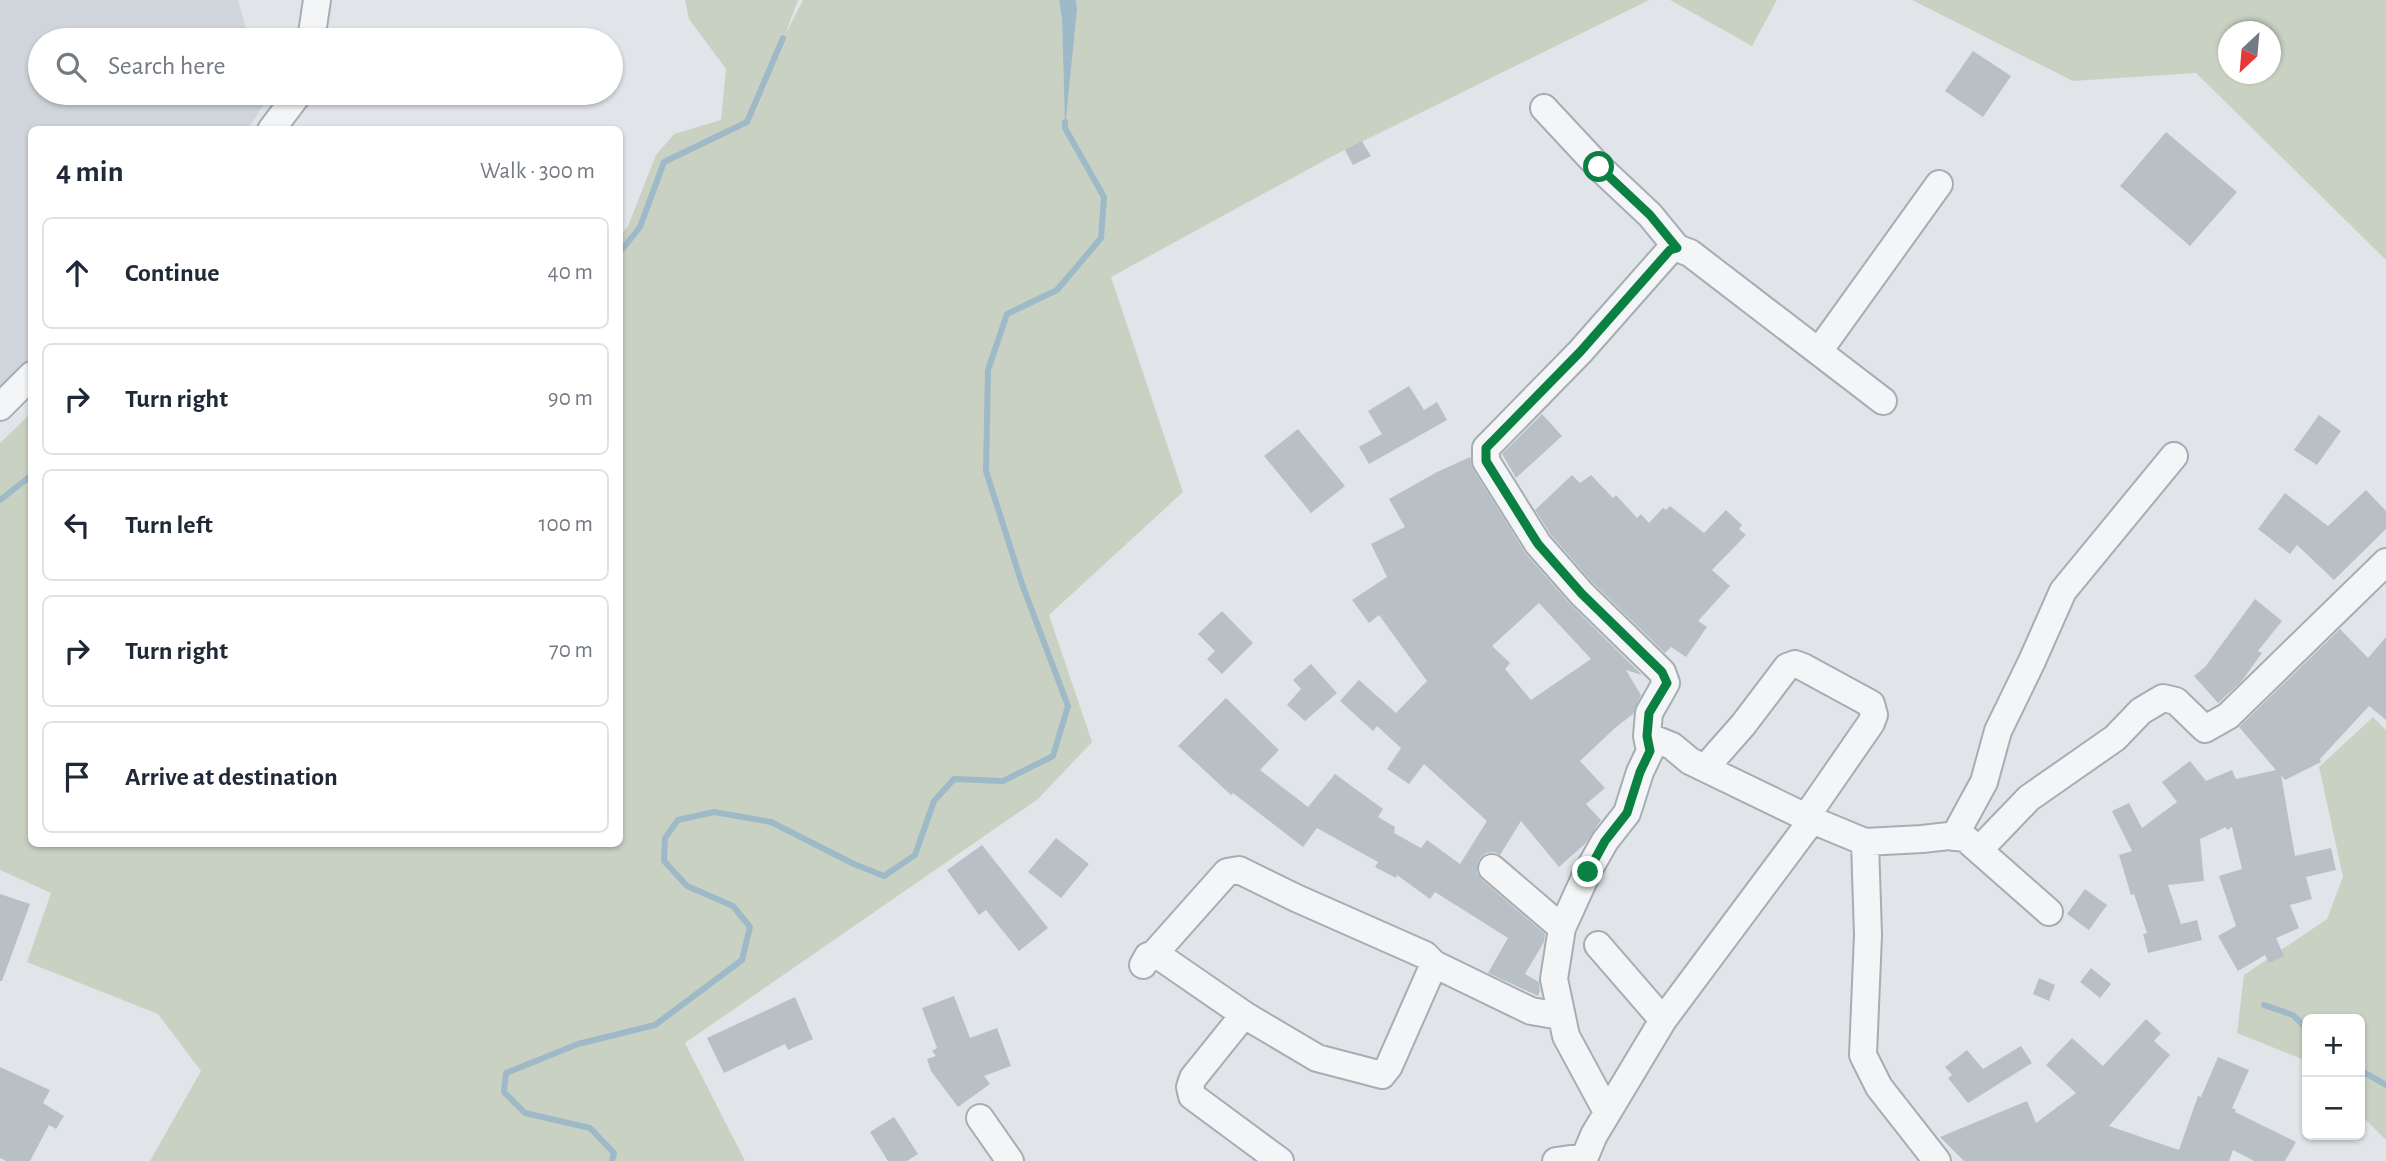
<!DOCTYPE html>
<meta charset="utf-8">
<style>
:root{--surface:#fff;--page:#f2f2f3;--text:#1f2937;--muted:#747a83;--line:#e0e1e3}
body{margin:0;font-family:"Alegreya Sans",sans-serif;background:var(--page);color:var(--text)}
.controls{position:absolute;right:21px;bottom:21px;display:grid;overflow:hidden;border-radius:10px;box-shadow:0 2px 5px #0004}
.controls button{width:63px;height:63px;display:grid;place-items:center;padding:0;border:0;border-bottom:2px solid var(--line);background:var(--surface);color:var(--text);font:35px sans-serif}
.compass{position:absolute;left:2218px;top:21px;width:63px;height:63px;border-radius:50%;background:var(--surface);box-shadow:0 2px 5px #0004;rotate:206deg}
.stop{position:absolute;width:21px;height:21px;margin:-16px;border:5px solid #0b8043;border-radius:50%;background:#fff}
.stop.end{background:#0b8043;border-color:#fff;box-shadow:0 2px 7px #0008}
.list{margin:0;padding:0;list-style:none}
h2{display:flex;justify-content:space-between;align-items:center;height:91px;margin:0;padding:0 28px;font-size:30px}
h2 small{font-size:23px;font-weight:400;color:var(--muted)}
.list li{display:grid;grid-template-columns:46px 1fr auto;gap:21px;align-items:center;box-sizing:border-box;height:112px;margin:0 14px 14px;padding:0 14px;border:2px solid var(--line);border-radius:10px}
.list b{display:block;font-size:26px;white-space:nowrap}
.list em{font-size:23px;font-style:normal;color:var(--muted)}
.icon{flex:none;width:38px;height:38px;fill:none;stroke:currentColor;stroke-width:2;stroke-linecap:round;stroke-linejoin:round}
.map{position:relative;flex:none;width:2386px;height:1161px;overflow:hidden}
.search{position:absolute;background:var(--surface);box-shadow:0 2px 5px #0004;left:28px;top:28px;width:595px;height:77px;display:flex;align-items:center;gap:18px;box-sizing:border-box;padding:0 24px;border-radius:38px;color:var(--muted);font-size:26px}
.panel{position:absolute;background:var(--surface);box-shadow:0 2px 5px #0004;left:28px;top:126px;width:595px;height:721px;border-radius:10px}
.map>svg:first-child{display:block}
.built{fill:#cfd5db}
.green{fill:#c9d2c2;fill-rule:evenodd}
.water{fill:#9eb9c7}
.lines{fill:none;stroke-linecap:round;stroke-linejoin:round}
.stream{stroke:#9eb9c7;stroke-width:6}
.building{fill:#b8c0c5;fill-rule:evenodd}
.minor-casing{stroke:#a6adb3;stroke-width:30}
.minor{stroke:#f3f5f7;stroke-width:26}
.route{stroke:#0b8043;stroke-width:9}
</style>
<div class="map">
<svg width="2386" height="1161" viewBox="0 0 2386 1161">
<rect width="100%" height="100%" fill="#e1e5e9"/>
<!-- built -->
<path class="built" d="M 0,0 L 238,0 L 249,40 L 40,40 L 40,93 L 264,93 L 266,101 L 248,129 L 32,130 L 31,357 L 0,390 Z"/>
<!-- green -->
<path class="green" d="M 685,0 L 798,0 L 785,35 L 803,0 L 1059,0 L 1062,20 L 1065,121 L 1077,10 L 1076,0 L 1649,0 L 1329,158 L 1111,277 L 1183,492 L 1049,615 L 1092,742 L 1038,799 L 685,1043 L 745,1161 L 150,1161 L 201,1071 L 158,1014 L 27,962 L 51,893 L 0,870 L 0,443 L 31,413 L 32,844 L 620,844 L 620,236 L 628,226 L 656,155 L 674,134 L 721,120 L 726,69 L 689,19 Z
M 1670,0 L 1777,0 L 1752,46 Z
M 1912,0 L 2386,0 L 2386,260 L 2196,73 L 2073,81 ZM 2228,32 L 2270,32 L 2270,74 L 2228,74 Z
M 2373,717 L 2386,730 L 2386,1140 L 2360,1114 L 2360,1019 L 2307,1019 L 2307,1061 L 2237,1033 L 2244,975 L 2327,919 L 2343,877 L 2319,767 Z"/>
<!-- water -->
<path class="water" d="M 1059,0 L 1076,0 L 1077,10 L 1065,128 L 1062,20 Z"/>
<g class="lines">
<!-- stream -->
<path class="stream" d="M 620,252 L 640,227 L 664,162 L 747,122 L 783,38
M 0,500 L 32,475
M 2264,1005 L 2293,1015 L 2307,1029
M 2360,1070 L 2386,1085
M 612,1161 L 614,1153 L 590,1128 L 525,1113 L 504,1092 L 506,1073 L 578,1044 L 655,1025 L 742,960 L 750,927 L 733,906 L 687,886 L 664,861 L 665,838 L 678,820 L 714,812 L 771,822 L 854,864 L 884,876 L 915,855 L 934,801 L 954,779 L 1003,781 L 1053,756 L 1068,706 L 1022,584 L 986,471 L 988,370 L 1007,314 L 1057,290 L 1101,238 L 1104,197 L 1065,128 L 1065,122"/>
</g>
<!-- building -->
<path class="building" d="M 1973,51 L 2011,76 L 1983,117 L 1945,91 Z
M 2166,132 L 2237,192 L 2190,246 L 2120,186 Z
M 1362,141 L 1371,156 L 1353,165 L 1345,150 Z
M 1409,386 L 1424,410 L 1437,402 L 1447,420 L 1369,464 L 1359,447 L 1382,434 L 1368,411 Z
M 1542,414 L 1562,436 L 1516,478 L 1502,454 Z
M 2319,415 L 2341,431 L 2317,465 L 2294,450 Z
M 1298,429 L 1345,486 L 1311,513 L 1264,456 Z
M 1470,457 L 1473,469 L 1526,554 L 1570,604 L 1642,675 L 1626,670 L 1641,695 L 1633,714 L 1615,728 L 1580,761 L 1605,788 L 1586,804 L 1601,820 L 1586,843 L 1559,867 L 1521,821 L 1500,855 L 1494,852 L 1486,853 L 1480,858 L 1477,864 L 1477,873 L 1482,880 L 1545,934 L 1544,942 L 1525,974 L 1539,982 L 1540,991 L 1538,996 L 1488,973 L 1508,938 L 1435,892 L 1430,899 L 1397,875 L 1396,878 L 1375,867 L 1378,862 L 1317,828 L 1303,847 L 1233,793 L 1231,795 L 1178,746 L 1226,698 L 1279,750 L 1260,770 L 1308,807 L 1335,774 L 1383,809 L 1378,817 L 1395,827 L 1394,833 L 1421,848 L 1427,840 L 1460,864 L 1487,821 L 1424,764 L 1409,784 L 1387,769 L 1401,748 L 1377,726 L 1373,731 L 1340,701 L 1359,680 L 1396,713 L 1427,681 L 1379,615 L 1369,623 L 1352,600 L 1387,577 L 1371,544 L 1405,527 L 1389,499 L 1437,472 ZM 1539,603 L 1591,659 L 1531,700 L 1505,669 L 1510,663 L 1492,646 Z
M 1572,475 L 1580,483 L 1591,475 L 1613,498 L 1616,495 L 1637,518 L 1641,514 L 1649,523 L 1663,508 L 1666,510 L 1670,506 L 1704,533 L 1726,510 L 1742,525 L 1739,529 L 1746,535 L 1712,570 L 1730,586 L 1698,621 L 1707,627 L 1686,657 L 1671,647 L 1665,653 L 1593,583 L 1551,535 L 1535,510 Z
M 2366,490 L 2386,511 L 2386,529 L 2334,580 L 2297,545 L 2290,554 L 2258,529 L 2285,493 L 2328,526 Z
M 2255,599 L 2282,621 L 2258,651 L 2262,653 L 2241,682 L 2218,703 L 2194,676 L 2205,667 Z
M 1222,611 L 1253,643 L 1222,674 L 1207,659 L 1215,651 L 1198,634 Z
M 2340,629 L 2368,658 L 2386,637 L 2386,720 L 2369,706 L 2320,759 L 2321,762 L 2285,780 L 2281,775 L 2295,856 L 2331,848 L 2336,870 L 2306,877 L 2312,899 L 2290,905 L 2299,928 L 2276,938 L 2284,956 L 2269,963 L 2265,955 L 2238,971 L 2218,936 L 2236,926 L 2219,876 L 2242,869 L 2232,827 L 2227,830 L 2226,827 L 2200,839 L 2204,881 L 2168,885 L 2181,924 L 2197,920 L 2202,940 L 2148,953 L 2143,934 L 2147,933 L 2134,894 L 2131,895 L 2119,855 L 2132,851 L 2112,811 L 2129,803 L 2142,828 L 2177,802 L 2162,782 L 2190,761 L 2206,781 L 2232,770 L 2236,779 L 2276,770 L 2239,727 Z
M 1311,664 L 1337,693 L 1305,721 L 1287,705 L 1301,689 L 1293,680 Z
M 1056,838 L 1089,864 L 1061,898 L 1028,872 Z
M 982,845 L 1048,928 L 1019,951 L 986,910 L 979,915 L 947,870 Z
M 2085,889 L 2107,905 L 2089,930 L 2067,914 Z
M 0,894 L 30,904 L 2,981 L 0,981 Z
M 2091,968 L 2111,984 L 2100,998 L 2080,982 Z
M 2039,978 L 2055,985 L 2049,1001 L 2033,994 Z
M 954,996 L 970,1038 L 997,1028 L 1011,1066 L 984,1076 L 990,1084 L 958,1107 L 931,1071 L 927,1059 L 936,1056 L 932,1051 L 937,1048 L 922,1008 Z
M 795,997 L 813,1039 L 788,1050 L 785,1044 L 724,1073 L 707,1038 Z
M 2146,1019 L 2161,1033 L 2154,1041 L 2170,1055 L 2109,1126 L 2179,1150 L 2198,1096 L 2201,1097 L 2218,1057 L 2249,1070 L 2232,1108 L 2236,1110 L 2235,1112 L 2296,1142 L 2285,1161 L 2254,1161 L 2233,1150 L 2229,1161 L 1964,1161 L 1940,1137 L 2027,1101 L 2036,1123 L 2076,1093 L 2046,1065 L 2072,1038 L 2103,1066 Z
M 2021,1046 L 2032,1063 L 1968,1103 L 1948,1078 L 1952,1075 L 1945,1067 L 1967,1050 L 1983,1069 Z
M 0,1067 L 50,1090 L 43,1103 L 64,1116 L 56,1129 L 49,1125 L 30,1161 L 6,1161 L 0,1158 Z
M 894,1117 L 918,1154 L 907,1161 L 888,1161 L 870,1132 Z"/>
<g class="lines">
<!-- minor casing -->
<g class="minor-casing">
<path id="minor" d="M 311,40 L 317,0
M 1544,108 L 1599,167 L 1650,215 L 1677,248
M 271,130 L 299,93
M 1819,351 L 1939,184
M 0,407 L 32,375
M 1647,736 L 1672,746 L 1690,761 L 1812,820 L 1865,842 L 1922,839 L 1949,836 L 1965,838 L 2049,912
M 1705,768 L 1743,725 L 1787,667 L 1795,664 L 1803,667 L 1871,704 L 1874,715 L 1871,723 L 1806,817
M 1954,837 L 1984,782 L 1998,731 L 2032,661 L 2063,591 L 2174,456
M 1865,842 L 1868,935 L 1863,1055 L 1879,1087 L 1937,1161
M 1979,850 L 2029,798 L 2115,738 L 2141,711 L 2163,698 L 2176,701 L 2205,729 L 2228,716 L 2386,562
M 1492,868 L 1562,928
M 1598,945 L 1663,1020
M 1154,954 L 1227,872 L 1239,870 L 1296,898 L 1425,955 L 1434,964 L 1531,1011 L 1560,1016
M 1143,965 L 1148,956 L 1154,954 L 1159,956 L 1246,1016
M 1607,1112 L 1566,1036 L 1554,979 L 1562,928 L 1588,871 L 1605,841 L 1627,813 L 1640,772 L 1650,751 L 1647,736 L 1649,713 L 1666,683 L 1662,672 L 1582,594 L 1538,544 L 1486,461 L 1486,448 L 1580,352 L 1670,250 L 1677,248 L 1690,253 L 1883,401
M 980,1118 L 1010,1161
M 1280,1161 L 1192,1096 L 1190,1087 L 1193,1078 L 1238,1022 L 1246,1016 L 1317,1058 L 1382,1075 L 1389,1066 L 1434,964
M 1556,1161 L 1584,1157
M 1583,1161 L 1594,1135 L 1663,1020 L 1812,820"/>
</g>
<!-- minor -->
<use href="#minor" class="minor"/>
</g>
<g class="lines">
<!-- route -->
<path class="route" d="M 1588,872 L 1605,841 L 1627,813 L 1640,772 L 1650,751 L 1647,736 L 1649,713 L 1667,683 L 1662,672 L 1582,594 L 1538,544 L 1486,461 L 1486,448 L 1580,352 L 1670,250 L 1677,248 L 1650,215 L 1599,167"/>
</g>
</svg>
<div class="controls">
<button>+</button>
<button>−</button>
</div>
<svg class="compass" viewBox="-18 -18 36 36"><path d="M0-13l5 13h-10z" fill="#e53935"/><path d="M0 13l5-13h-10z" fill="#747a83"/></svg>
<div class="stop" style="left:1599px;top:167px"></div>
<div class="stop end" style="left:1588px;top:872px"></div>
<div class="search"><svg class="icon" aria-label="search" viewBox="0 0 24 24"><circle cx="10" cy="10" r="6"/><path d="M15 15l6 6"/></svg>Search here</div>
<section class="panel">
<h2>4 min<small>Walk · 300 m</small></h2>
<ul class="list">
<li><svg class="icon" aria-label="ahead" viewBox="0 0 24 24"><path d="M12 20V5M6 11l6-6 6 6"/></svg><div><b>Continue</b></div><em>40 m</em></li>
<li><svg class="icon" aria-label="right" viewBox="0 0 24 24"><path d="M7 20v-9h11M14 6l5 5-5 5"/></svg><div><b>Turn right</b></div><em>90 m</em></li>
<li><svg class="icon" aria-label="left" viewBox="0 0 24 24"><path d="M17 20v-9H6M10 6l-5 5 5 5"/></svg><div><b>Turn left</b></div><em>100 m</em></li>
<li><svg class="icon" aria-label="right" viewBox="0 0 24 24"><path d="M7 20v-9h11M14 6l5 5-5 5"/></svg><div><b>Turn right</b></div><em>70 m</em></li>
<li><svg class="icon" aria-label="arrive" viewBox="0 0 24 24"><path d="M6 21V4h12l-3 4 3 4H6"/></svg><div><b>Arrive at destination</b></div></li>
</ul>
</section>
</div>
